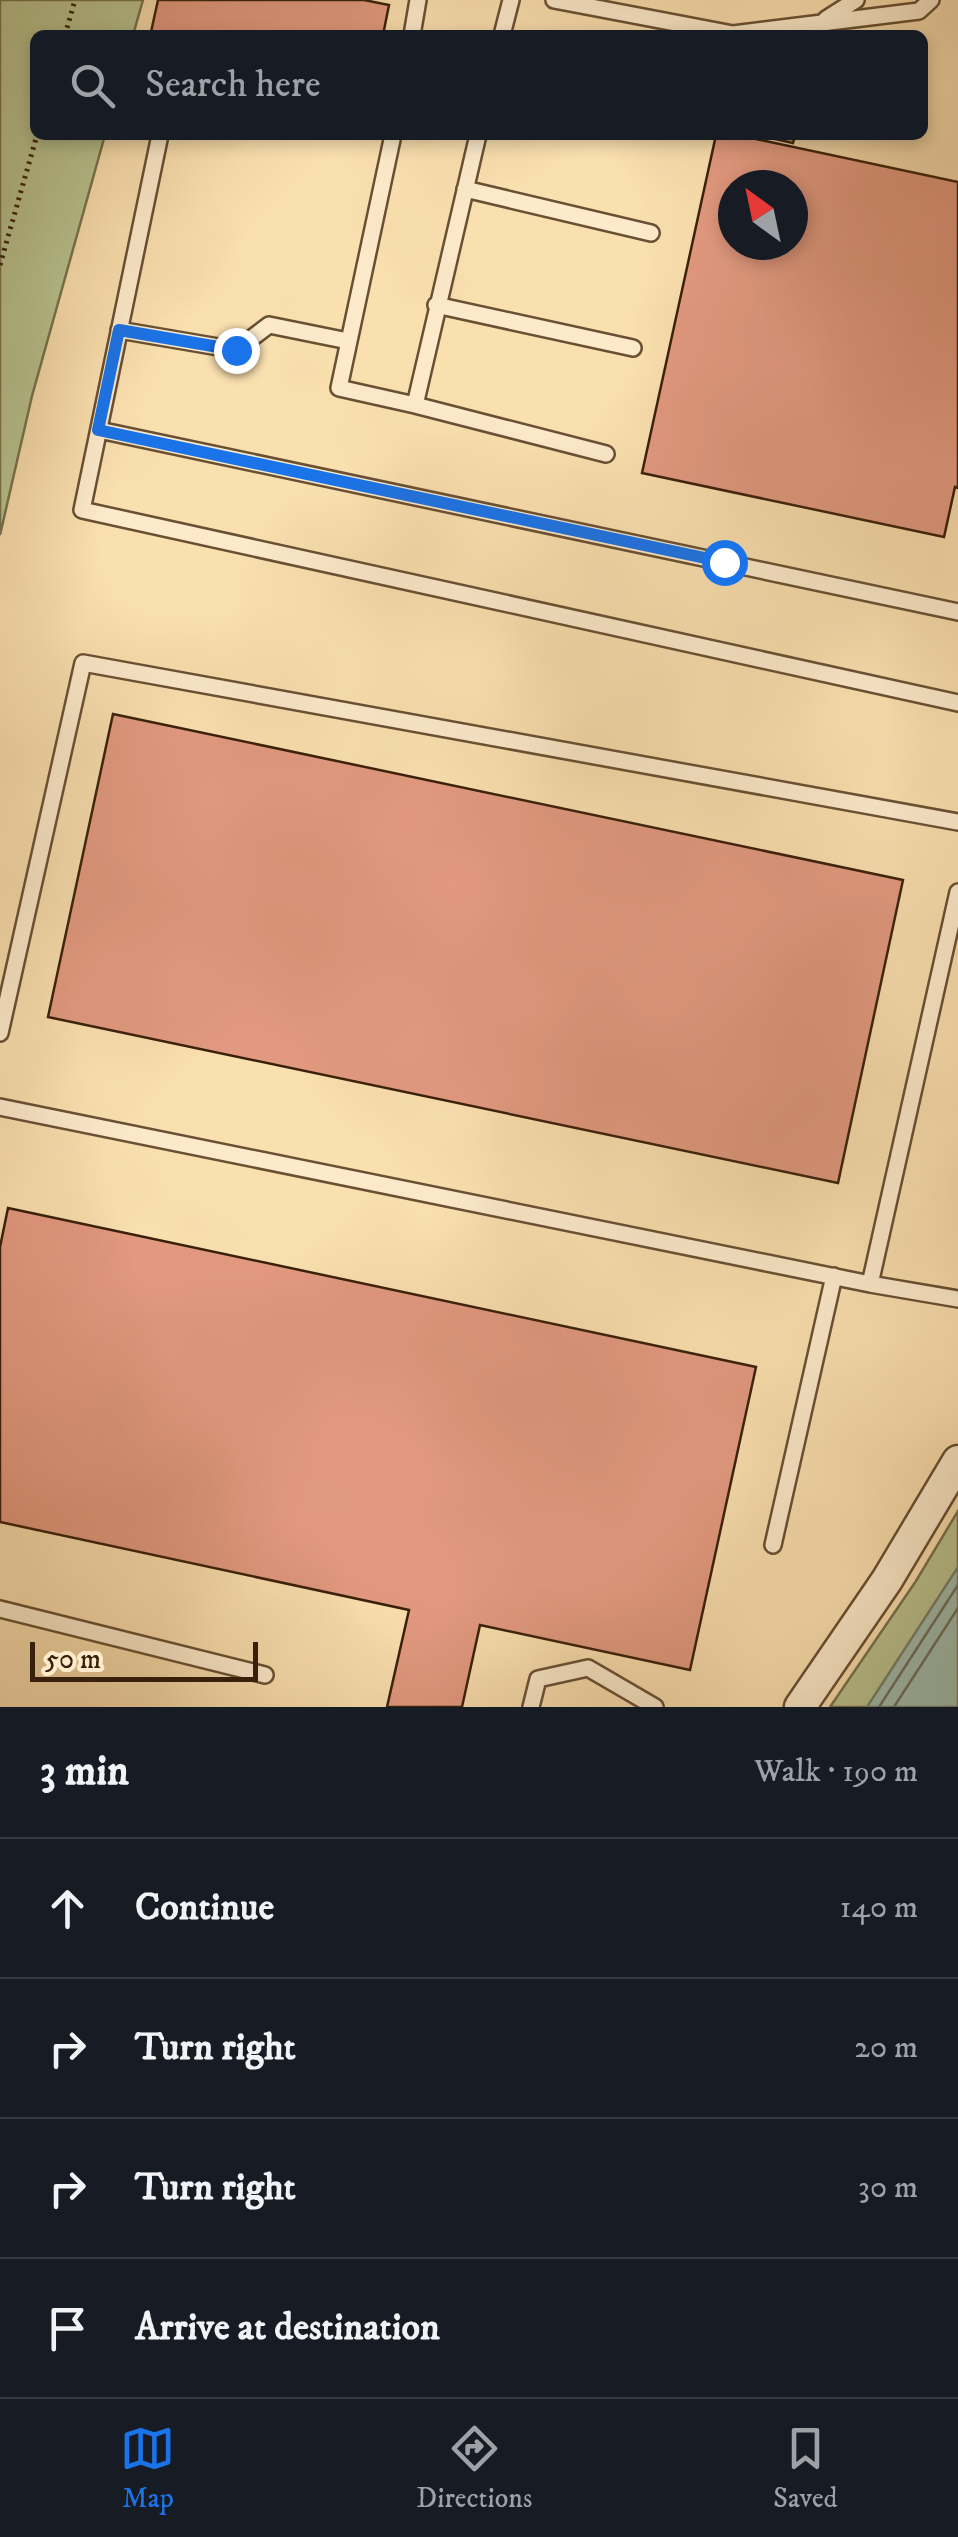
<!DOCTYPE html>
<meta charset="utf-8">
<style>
:root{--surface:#171b24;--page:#242831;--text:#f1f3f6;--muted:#9ea1a6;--line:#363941;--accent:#1a73e8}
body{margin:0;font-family:"IM FELL DW Pica",serif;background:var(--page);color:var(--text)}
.compass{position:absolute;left:718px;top:170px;width:90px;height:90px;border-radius:50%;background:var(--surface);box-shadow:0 5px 15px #0003;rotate:327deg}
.scale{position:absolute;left:30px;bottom:25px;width:228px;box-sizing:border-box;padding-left:10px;border:5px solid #39200a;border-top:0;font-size:28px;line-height:35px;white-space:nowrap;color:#39200a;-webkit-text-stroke:8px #fceacb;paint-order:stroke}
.stop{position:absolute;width:30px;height:30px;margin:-22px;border:8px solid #1a73e8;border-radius:50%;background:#fff}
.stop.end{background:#1a73e8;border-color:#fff;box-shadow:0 2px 10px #0008}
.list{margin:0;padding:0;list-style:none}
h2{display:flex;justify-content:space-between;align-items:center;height:130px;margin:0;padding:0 40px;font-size:42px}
h2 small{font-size:32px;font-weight:400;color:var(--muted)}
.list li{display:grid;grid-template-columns:65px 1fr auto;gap:30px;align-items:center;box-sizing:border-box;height:140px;padding:0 40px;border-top:2px solid var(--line)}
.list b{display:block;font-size:38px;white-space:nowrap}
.list em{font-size:32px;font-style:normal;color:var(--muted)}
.icon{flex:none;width:55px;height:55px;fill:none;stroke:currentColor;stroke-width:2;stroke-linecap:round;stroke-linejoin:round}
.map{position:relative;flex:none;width:958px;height:1707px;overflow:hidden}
.search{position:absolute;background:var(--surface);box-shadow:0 5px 15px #0003;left:30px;right:30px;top:30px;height:110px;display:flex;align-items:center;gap:25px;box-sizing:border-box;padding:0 35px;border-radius:15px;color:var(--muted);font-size:38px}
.sheet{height:690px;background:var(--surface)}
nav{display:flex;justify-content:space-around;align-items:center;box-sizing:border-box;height:140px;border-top:2px solid var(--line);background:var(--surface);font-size:28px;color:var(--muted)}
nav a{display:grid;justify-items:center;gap:5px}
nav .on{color:var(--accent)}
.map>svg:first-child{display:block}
.green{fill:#b8c390;stroke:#78724d;stroke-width:2.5}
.water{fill:#9ebcad;stroke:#767e6c;stroke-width:2.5}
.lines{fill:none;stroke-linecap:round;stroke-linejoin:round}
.shore{stroke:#6c6e5c;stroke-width:2.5}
.building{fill:#e29980;stroke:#39200a;stroke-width:2.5;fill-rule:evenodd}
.service-casing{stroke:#695033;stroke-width:20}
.minor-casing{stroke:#695033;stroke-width:35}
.path{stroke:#39200a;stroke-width:5;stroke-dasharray:2.5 5;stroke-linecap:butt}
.service{stroke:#fceacb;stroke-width:15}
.minor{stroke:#fceacb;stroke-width:30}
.route{stroke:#1a73e8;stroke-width:12}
</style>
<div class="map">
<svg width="958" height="1707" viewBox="0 0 958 1707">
<rect width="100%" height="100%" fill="#fadfaf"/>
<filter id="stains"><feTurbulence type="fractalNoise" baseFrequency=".002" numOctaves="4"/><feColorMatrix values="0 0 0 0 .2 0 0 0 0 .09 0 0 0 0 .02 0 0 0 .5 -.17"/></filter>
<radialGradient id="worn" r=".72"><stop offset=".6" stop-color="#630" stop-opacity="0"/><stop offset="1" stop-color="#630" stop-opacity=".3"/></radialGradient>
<!-- green -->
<path class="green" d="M 0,0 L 143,0 L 133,35 L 35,35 L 35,135 L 105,135 L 32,396 L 0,535 Z
M 958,1511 L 958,1707 L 830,1707 L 916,1581 Z"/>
<!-- water -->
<path class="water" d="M 958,1567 L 958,1707 L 867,1707 Z"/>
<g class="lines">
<!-- shore -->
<path class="shore" d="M 879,1707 L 958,1585
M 894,1707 L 958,1608"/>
</g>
<!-- building -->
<path class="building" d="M 158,0 L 364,0 L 389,5 L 383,35 L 163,35 L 151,32 Z
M 716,135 L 737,135 L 958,182 L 958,488 L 955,487 L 944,537 L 642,473 ZM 733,185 L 793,185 L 793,245 L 733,245 Z
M 756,135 L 795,135 L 793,143 Z
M 113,714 L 903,880 L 838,1183 L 48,1017 Z
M 8,1208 L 756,1367 L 690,1670 L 480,1625 L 462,1707 L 387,1707 L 409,1610 L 0,1522 L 0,1247 Z"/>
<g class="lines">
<!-- service casing -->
<g class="service-casing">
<path id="service" d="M 554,0 L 733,34 L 919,11 L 931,0
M 826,19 L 856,0
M 412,35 L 418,0
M 502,35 L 511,0
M 160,135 L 82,510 L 958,703
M 393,135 L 339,388 L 415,405 L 478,135
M 465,189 L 651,233
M 436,305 L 633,348
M 119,330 L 236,350 L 269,325 L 348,341
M 415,405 L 606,454
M 99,430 L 958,612
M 958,892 L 870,1284 L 958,1299
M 0,1033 L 83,663 L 958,822
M 0,1107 L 870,1284
M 773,1545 L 834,1276
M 0,1609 L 265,1675
M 531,1707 L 538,1679 L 588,1668 L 655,1707"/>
</g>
<!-- minor casing -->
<g class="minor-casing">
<path id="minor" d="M 800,1707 L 887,1580 L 958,1461"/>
</g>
<!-- path -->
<path class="path" d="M 65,35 L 75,0
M 0,265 L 37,135"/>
<!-- service -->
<use href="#service" class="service"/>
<!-- minor -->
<use href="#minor" class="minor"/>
</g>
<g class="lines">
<!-- route -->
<path class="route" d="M 236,350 L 119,330 L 98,430 L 724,562"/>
</g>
<rect width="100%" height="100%" filter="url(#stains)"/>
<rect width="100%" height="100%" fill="url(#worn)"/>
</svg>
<svg class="compass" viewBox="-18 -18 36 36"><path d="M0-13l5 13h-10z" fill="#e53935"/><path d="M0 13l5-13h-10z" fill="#9ea1a6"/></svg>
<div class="scale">50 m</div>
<div class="stop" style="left:724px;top:562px"></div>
<div class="stop end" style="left:236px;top:350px"></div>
<div class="search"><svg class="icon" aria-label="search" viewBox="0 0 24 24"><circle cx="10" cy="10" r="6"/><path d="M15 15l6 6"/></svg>Search here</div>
</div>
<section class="sheet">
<h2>3 min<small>Walk · 190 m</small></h2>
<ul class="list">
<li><svg class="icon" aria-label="ahead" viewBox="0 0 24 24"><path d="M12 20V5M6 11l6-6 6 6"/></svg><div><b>Continue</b></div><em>140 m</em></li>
<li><svg class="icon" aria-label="right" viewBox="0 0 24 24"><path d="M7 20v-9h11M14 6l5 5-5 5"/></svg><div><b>Turn right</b></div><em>20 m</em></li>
<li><svg class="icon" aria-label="right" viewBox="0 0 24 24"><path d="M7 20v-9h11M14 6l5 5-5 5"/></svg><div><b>Turn right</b></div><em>30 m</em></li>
<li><svg class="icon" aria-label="arrive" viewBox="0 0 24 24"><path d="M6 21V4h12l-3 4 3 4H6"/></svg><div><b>Arrive at destination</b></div></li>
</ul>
</section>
<nav>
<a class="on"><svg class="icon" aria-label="map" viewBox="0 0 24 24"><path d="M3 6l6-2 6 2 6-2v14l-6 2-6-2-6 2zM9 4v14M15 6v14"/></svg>Map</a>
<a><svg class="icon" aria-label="directions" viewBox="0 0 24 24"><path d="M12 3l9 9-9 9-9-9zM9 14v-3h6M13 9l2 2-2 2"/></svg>Directions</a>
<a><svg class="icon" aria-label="saved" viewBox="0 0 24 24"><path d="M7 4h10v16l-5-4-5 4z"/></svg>Saved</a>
</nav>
